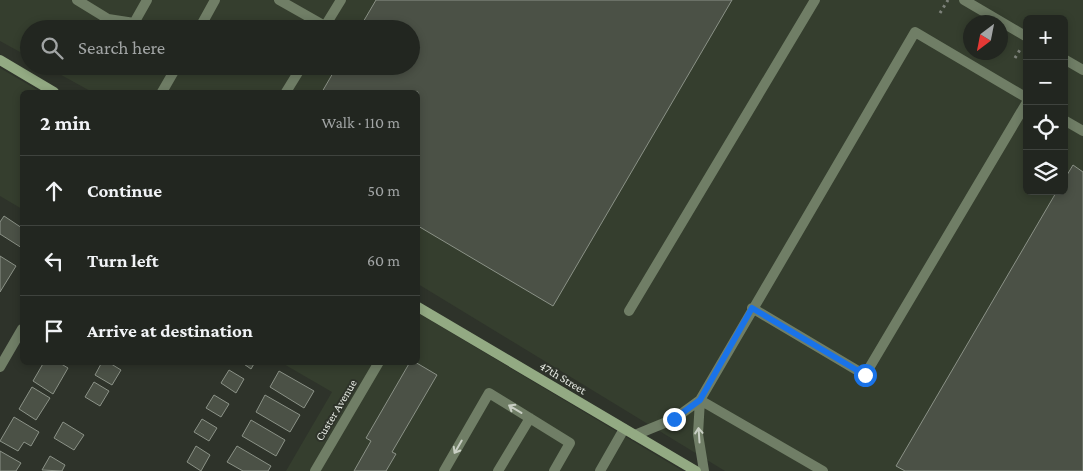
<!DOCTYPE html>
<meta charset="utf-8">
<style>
:root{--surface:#222620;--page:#2e322d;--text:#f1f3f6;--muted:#a2a5a5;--line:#3f433e}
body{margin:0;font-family:"Crimson Pro",serif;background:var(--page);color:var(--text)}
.controls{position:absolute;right:15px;top:15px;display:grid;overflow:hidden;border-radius:8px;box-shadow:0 2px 8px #0003}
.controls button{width:45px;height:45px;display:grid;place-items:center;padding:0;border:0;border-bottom:1px solid var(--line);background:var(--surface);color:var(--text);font:25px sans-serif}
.compass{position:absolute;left:963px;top:15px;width:45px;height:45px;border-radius:50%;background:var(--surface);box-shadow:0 2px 8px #0003;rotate:212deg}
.stop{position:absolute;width:15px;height:15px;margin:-11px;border:4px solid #1a73e8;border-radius:50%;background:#fff}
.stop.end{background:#1a73e8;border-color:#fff;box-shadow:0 1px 5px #0008}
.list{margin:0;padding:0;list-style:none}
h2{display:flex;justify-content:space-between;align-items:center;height:65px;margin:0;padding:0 20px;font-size:21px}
h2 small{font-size:16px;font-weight:400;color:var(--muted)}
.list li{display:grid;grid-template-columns:32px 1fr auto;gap:15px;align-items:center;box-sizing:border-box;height:70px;padding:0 20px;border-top:1px solid var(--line)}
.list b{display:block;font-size:19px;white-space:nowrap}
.list em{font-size:16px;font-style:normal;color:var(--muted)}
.icon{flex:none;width:28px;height:28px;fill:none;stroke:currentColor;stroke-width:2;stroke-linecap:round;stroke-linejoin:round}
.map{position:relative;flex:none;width:1083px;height:471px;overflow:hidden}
.search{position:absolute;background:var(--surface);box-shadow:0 2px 8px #0003;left:20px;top:20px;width:400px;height:55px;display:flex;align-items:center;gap:12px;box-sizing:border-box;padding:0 18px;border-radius:28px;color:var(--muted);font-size:19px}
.panel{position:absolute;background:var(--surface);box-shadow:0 2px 8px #0003;left:20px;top:90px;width:400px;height:275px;border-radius:8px}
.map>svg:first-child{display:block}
.built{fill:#353e2e;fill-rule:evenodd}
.building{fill:#4b5146;stroke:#8b9287}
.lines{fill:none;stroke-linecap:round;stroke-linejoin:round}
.path{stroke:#7d827a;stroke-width:3;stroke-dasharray:2.5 4;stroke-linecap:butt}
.service{stroke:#707e66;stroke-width:10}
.minor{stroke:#707e66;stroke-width:10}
.secondary{stroke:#93aa83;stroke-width:10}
.oneway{stroke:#c8cec3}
.route{stroke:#1a73e8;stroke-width:6}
.labels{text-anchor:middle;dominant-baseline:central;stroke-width:4;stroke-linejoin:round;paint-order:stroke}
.street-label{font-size:12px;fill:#e5e9e2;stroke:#2e332a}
</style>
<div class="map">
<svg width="1083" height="471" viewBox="0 0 1083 471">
<rect width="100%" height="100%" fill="#2e332a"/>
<!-- built -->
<path class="built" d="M 0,0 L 1083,0 L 1083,471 L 725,471 L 418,284 L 418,92 L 92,92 L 45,66 L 411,66 L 411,29 L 29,29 L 29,57 L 0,41 ZM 1027,19 L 1064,19 L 1064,191 L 1027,191 ZM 970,22 L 1000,22 L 1000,52 L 970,52 Z
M 0,68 L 41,92 L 22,92 L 22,209 L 0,196 Z
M 418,313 L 683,471 L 286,471 L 332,392 L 282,363 L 418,362 Z"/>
<!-- building -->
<path class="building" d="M 376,0 L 732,0 L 553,306 L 418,226 L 418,92 L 322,92 L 337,66 L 411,66 L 411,29 L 359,29 Z
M 1073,165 L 1083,172 L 1083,471 L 905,471 L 896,466 L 1057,191 L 1064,191 L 1064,180 Z
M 4,216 L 22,228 L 22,248 L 0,234 L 0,222 Z
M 0,256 L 16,266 L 0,292 Z
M 44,362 L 58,362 L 68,368 L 53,394 L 33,381 Z
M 102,362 L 108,362 L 121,370 L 112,385 L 95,375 Z
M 241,362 L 255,362 L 251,369 Z
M 410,362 L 415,362 L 437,375 L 392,452 L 396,454 L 386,471 L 354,471 L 371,441 L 366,438 Z
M 229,370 L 244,379 L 236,393 L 221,383 Z
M 279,371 L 314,391 L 304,408 L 270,387 Z
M 94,382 L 109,391 L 100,406 L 85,397 Z
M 32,387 L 50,398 L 36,420 L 19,409 Z
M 214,395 L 229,404 L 221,417 L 206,408 Z
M 265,395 L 300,415 L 290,432 L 256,412 Z
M 14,417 L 39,432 L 31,446 L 24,442 L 18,451 L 0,441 Z
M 202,419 L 217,428 L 209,441 L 194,432 Z
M 251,420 L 285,440 L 276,456 L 242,436 Z
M 63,422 L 84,435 L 74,450 L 54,438 Z
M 196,446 L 210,455 L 201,471 L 187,462 Z
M 237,446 L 271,466 L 268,471 L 243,471 L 227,462 Z
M 0,451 L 21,463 L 16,471 L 0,471 Z
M 50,456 L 65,465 L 62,471 L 42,470 Z"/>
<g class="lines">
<!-- path -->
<path class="path" d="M 940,13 L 948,0
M 1015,58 L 1021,48"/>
<!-- service -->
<path class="service" d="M 77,0 L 108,19 L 134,23 L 147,0
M 279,0 L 325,26 L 324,29
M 964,0 L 1027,37
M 325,26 L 341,0
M 1064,59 L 1083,70
M 286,92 L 302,66
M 1064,120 L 1083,131
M 752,308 L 865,375 L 1027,102
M 629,311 L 815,0
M 700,400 L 823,471
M 700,400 L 698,434 L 704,471
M 635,435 L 674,419 L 700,400 L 915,32 L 1027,98
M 444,471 L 489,393 L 570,443 L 554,471
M 498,471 L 530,418"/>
<!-- minor -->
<path class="minor" d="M 199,29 L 215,0
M 162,92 L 177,66
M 0,367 L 22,329
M 315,471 L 379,362
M 600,471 L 624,429"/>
<!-- secondary -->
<path class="secondary" d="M 0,60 L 54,92
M 418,307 L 696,471"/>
</g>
<!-- one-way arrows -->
<defs><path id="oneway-shaft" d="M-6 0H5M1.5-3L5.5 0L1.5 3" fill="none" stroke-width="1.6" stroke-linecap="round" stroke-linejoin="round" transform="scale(1.25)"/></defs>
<g class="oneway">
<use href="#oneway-shaft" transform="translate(515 409) rotate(-149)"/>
<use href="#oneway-shaft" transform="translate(699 435) rotate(-94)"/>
<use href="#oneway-shaft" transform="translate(458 447) rotate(120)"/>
</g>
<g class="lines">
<!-- route -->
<path class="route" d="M 674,419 L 700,400 L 752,308 L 865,375"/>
</g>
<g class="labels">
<!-- street labels -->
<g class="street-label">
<text transform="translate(563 378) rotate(31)">47th Street</text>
<text transform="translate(336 410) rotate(-59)">Custer Avenue</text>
</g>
</g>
</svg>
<div class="controls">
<button>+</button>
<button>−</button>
<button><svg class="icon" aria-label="locate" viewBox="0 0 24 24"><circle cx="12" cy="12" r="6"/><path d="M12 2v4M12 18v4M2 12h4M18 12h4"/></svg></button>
<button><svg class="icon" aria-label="layers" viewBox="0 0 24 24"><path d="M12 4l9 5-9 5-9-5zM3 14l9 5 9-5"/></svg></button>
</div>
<svg class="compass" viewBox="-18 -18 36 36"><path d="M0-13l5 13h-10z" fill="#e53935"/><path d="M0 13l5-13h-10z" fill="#a2a5a5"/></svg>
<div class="stop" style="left:865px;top:375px"></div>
<div class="stop end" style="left:674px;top:419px"></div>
<div class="search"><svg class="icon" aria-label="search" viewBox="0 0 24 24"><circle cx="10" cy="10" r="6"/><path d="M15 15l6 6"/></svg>Search here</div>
<section class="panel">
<h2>2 min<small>Walk · 110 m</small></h2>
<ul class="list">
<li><svg class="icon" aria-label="ahead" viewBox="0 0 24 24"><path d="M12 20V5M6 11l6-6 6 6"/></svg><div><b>Continue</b></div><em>50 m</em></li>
<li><svg class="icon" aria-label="left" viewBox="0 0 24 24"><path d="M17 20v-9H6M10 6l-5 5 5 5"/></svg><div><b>Turn left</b></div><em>60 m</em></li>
<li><svg class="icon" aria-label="arrive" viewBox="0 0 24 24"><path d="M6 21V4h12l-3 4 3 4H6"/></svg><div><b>Arrive at destination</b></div></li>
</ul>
</section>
</div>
